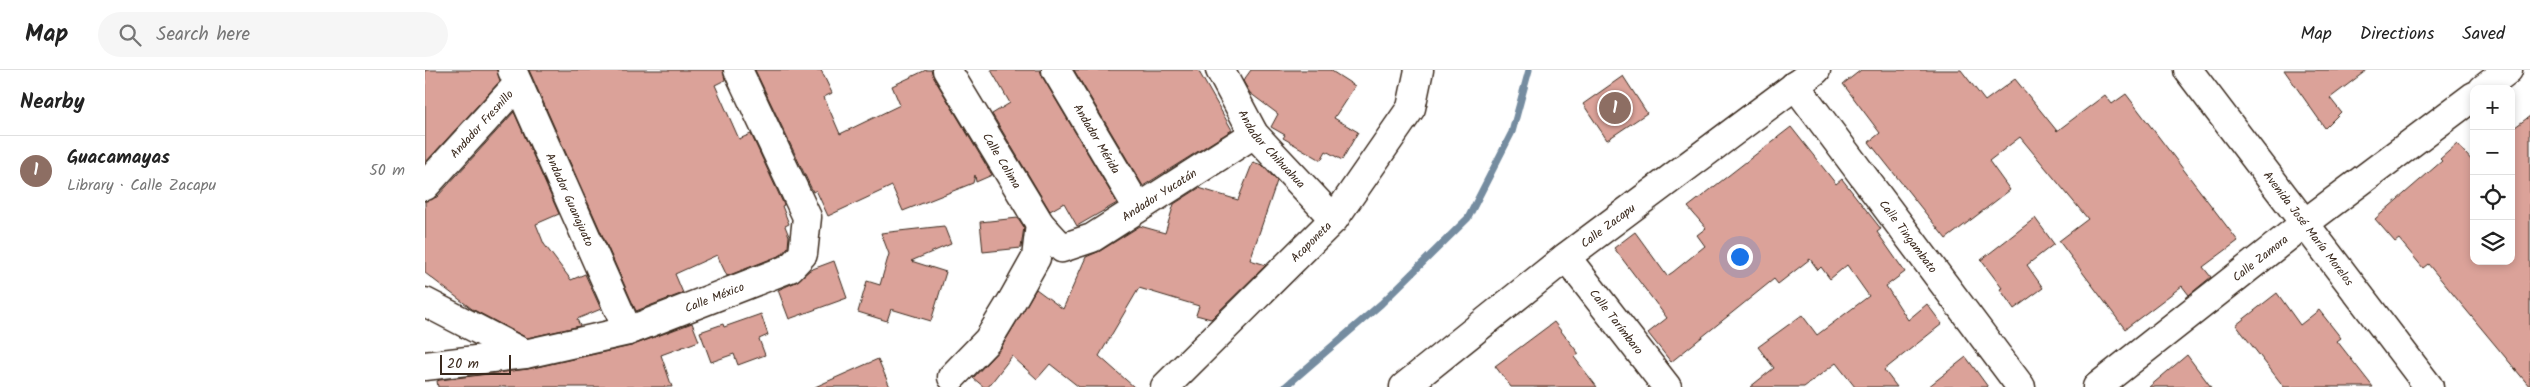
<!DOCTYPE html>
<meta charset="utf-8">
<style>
:root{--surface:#fff;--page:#f6f6f6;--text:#222;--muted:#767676;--line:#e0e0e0;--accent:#0b8043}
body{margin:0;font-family:Kalam,sans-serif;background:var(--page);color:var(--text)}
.controls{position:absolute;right:15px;top:15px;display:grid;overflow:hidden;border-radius:10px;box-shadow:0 2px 8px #0003}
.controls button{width:45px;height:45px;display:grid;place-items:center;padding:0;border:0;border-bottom:1px solid var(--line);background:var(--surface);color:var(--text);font:25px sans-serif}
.scale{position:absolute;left:15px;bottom:12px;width:71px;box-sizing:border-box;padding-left:5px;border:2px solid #3b2a1e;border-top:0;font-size:14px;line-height:18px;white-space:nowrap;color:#3b2a1e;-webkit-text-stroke:4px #fff;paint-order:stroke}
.you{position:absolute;left:1314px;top:186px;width:18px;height:18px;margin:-12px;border:4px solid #fff;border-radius:50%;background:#1a73e8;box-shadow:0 0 0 8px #1a73e833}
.badge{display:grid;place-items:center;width:32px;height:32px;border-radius:50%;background:var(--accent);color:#fff;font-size:16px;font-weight:700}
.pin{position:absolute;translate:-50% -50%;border:2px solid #fff;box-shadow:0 1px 5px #0006}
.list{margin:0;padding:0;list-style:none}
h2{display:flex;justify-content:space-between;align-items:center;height:65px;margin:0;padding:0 20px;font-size:21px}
h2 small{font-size:16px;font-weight:400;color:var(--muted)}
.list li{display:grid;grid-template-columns:32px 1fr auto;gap:15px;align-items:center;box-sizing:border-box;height:70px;padding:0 20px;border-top:1px solid var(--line)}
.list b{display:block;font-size:19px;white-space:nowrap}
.list p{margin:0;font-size:16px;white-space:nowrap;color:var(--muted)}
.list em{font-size:16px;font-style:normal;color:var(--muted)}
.icon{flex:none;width:28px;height:28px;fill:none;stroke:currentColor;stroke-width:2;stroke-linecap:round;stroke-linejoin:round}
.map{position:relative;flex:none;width:2105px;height:317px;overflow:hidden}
header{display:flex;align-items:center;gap:30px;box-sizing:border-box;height:70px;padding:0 25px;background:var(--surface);border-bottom:1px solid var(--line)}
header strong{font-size:24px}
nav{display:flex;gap:28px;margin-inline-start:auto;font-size:18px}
.search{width:350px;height:45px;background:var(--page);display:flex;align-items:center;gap:12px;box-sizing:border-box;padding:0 18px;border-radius:28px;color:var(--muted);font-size:19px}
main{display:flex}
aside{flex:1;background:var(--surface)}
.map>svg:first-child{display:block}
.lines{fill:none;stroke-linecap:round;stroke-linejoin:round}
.stream{stroke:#748ca0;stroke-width:7}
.building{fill:#dba299;stroke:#3b2a1e}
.street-casing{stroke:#3b2a1e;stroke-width:31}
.primary-casing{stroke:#3b2a1e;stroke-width:31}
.street{stroke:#fff;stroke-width:28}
.primary{stroke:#fff;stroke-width:28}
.labels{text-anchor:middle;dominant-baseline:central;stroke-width:4;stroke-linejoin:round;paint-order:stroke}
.street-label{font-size:12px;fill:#3b2a1e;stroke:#fff}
</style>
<header>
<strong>Map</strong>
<div class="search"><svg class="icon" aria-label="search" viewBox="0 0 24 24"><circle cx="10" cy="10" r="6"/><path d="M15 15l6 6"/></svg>Search here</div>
<nav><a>Map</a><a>Directions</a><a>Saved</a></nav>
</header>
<main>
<aside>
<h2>Nearby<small></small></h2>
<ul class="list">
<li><span class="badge" style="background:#8d6e63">1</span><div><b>Guacamayas</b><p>Library · Calle Zacapu</p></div><em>50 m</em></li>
</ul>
</aside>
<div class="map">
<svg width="2105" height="317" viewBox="0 0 2105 317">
<rect width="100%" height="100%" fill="#fff"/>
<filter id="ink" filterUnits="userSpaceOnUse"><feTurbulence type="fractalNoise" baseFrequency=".02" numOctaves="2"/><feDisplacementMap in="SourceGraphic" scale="10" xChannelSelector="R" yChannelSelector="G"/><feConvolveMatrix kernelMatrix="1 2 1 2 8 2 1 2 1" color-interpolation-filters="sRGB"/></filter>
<g filter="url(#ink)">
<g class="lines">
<!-- stream -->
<path class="stream" d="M 860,317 L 956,234 L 1043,148 L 1087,62 L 1104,0"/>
</g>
<!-- building -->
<path class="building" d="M 0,0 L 72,0 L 75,11 L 0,93 Z
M 104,0 L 298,0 L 300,10 L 290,15 L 314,69 L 326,64 L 359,135 L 357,136 L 364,154 L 360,156 L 364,166 L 363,177 L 356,185 L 302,206 L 292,185 L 250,204 L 258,223 L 211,241 Z
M 330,0 L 396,0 L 407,23 L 399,27 L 415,64 L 475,35 L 467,16 L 501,0 L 506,0 L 509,8 L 567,105 L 551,112 L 550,105 L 548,113 L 478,141 L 467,116 L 403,146 L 391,120 L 388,122 Z
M 566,0 L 615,0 L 618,8 L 692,133 L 652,156 L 639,133 L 625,141 L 567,44 L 585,33 Z
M 649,0 L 773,0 L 807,60 L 718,116 Z
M 826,0 L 905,0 L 930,16 L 909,48 L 933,62 L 917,90 L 901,81 L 896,90 L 858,68 L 860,65 L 846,57 L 853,44 L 825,23 L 818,11 Z
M 1436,0 L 1536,0 L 1560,31 L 1590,9 L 1632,61 L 1680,25 L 1687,34 L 1701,24 L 1813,171 L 1778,197 L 1786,207 L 1764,225 L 1757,216 L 1700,259 L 1634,171 L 1663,149 L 1595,67 L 1564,91 L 1585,120 L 1521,169 L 1444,72 L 1455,63 L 1418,14 Z
M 1859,0 L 1942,0 L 1905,28 L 1916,42 L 1900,58 Z
M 1198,6 L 1222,43 L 1182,70 L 1158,34 Z
M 89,42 L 134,144 L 111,154 L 119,174 L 146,210 L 160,204 L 176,239 L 152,249 L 155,256 L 102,268 L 47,239 L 0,203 L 0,131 L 12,127 Z
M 2105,46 L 2105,317 L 2003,194 L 1998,198 L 1974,169 L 1970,172 L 1950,149 L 2017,91 L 2015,89 L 2032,74 L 2049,93 L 2049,191 L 2086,191 L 2086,60 Z
M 1366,57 L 1411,114 L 1417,109 L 1456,159 L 1452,162 L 1480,202 L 1461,216 L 1483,250 L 1502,234 L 1517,254 L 1459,300 L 1472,317 L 1430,317 L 1411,293 L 1379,317 L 1325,317 L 1349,298 L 1333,277 L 1377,245 L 1392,265 L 1444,226 L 1422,195 L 1405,209 L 1396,197 L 1393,200 L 1385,189 L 1353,214 L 1349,209 L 1246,292 L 1223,263 L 1242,248 L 1189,178 L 1210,162 L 1242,206 L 1248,202 L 1280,176 L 1272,165 L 1281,158 L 1263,137 Z
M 828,92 L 837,95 L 852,111 L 825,190 L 841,195 L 786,249 L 771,245 L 774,236 L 714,218 L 674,286 L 709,317 L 654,317 L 625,294 L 612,309 L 587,286 L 563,317 L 559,317 L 548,308 L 576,278 L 611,219 L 638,239 L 661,187 L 675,181 L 715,156 L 740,163 L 749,134 L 774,118 L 813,130 Z
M 593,148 L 599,157 L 596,178 L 558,182 L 555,152 Z
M 1610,148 L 1629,174 L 1602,195 L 1618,218 L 1589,239 L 1575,219 L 1577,218 L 1556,190 Z
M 519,156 L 526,174 L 486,191 L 521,202 L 506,251 L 466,239 L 462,251 L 433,242 L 442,211 L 455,215 L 464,184 L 456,163 Z
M 409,191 L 422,228 L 364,249 L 353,220 L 371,212 L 385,200 Z
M 1852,223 L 1875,255 L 1894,240 L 1916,268 L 1912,271 L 1948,317 L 1859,317 L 1811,255 Z
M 336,244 L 343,265 L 334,269 L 340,285 L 313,295 L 309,284 L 286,292 L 275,262 L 298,254 L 299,257 Z
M 1129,252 L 1154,284 L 1149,287 L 1172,317 L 1086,317 L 1070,296 Z
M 267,253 L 274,271 L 236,285 L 247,317 L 13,317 L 12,311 L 15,310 L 103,299 L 206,276 Z
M 1762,285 L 1786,317 L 1724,317 Z
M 1541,287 L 1563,317 L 1503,317 Z
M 453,289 L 465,317 L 390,317 Z"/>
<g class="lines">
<!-- street casing -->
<g class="street-casing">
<g id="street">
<path id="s1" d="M 87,0 L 203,261"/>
<path id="s2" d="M 522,0 L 615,154 L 637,178 L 667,168 L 829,64"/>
<path id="s3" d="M 631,0 L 713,138"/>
<path id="s4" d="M 795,0 L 829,64 L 909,149"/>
<path id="s5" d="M 1370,15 L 1596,317"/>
<path d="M 2058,19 L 2083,0"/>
<path id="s6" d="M 0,116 L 93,14"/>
<path id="s7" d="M 1141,187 L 1242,317"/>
<path d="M 0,232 L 100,284"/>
<path id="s8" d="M 0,296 L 100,284 L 203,261 L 365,198 L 378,184 L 382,147 L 313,0"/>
<path d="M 527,307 L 563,270 L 588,229 L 611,188 L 615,154"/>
<path id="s9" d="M 740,317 L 909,149 L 986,38 L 994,0"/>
<path id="s10" d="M 979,317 L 1141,187 L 1391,0"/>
<path id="s11" d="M 1672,317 L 1880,153 L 2049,26"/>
</g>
</g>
<!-- primary casing -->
<g class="primary-casing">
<g id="primary">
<path id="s12" d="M 1763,0 L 2004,317"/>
</g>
</g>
<!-- street -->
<use href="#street" class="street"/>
<!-- primary -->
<use href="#primary" class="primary"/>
</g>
</g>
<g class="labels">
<!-- street labels -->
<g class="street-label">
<text stroke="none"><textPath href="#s6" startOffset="84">Andador Fresnillo</textPath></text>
<text stroke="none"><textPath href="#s3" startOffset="80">Andador Mérida</textPath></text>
<text stroke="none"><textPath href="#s4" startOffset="95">Andador Chihuahua</textPath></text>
<text stroke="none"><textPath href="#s2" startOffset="106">Calle Colima</textPath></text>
<text stroke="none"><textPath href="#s2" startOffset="324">Andador Yucatán</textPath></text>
<text stroke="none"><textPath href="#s1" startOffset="142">Andador Guanajuato</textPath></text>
<text stroke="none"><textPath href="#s10" startOffset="260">Calle Zacapu</textPath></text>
<text stroke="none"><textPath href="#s12" startOffset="199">Avenida José María Morelos</textPath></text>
<text stroke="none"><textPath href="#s5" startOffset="189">Calle Tingambato</textPath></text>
<text stroke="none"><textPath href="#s9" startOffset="206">Acaponeta</textPath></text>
<text stroke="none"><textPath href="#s11" startOffset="208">Calle Zamora</textPath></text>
<text stroke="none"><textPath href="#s8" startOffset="299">Calle México</textPath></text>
<text stroke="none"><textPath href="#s7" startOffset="82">Calle Tarímbaro</textPath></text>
</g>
</g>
</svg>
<div class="controls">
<button>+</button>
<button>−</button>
<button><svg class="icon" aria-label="locate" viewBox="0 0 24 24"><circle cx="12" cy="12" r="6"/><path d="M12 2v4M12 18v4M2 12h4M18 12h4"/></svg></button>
<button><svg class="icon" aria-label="layers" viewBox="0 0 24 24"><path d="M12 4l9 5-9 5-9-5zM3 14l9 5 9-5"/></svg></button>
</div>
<div class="scale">20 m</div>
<div class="you"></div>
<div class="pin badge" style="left:1190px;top:38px;background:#8d6e63">1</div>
</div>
</main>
